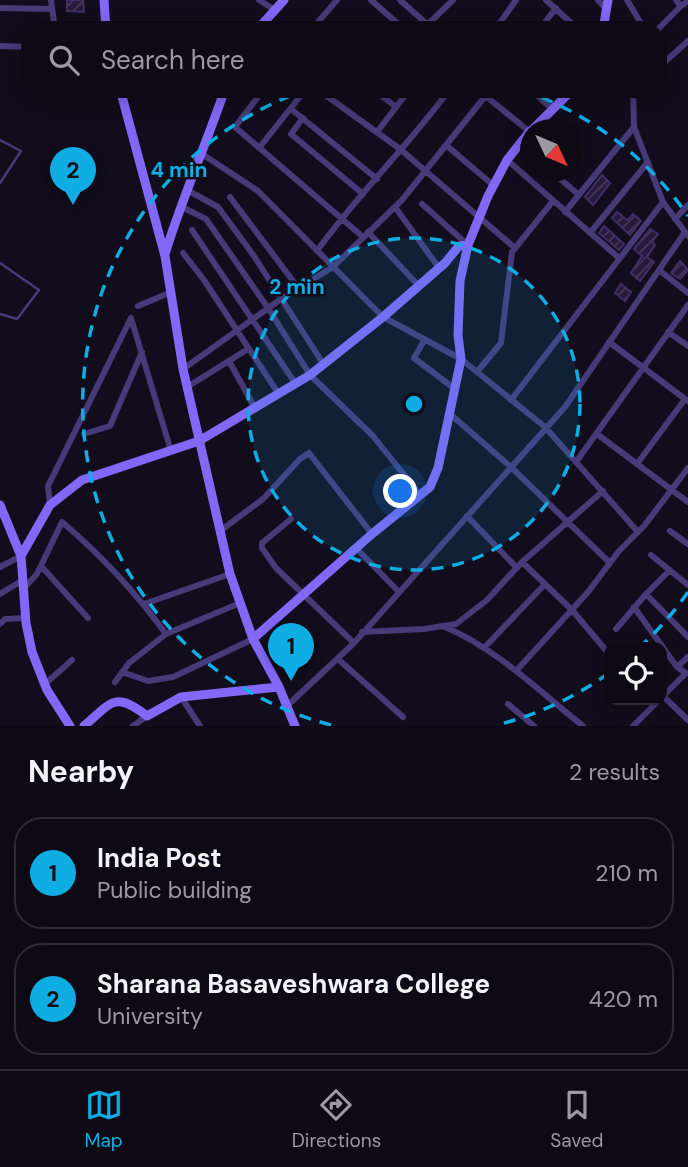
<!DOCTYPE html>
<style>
:root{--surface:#0e0a15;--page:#1c1822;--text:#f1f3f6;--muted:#9b9aa0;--line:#2e2b34;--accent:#0eaee5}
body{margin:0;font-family:"DM Sans",sans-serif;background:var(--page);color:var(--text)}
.controls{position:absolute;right:21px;bottom:21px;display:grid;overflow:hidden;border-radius:14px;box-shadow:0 4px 18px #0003}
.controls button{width:63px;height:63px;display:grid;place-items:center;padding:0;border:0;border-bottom:2px solid var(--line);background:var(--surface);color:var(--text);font:35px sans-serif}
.compass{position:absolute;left:520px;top:119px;width:63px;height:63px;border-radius:50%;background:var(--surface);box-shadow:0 4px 18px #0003;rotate:134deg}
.you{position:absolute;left:401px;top:492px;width:24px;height:24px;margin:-18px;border:5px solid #fff;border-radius:50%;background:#1a73e8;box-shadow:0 0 0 10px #1a73e833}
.badge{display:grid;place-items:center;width:46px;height:46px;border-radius:50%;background:var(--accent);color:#111;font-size:23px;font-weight:700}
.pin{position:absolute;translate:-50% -58px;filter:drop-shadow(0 2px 4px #0008)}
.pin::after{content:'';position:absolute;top:37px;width:24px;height:21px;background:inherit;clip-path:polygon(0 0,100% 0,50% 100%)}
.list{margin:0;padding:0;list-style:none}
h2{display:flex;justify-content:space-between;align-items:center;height:91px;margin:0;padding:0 28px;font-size:30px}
h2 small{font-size:23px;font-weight:400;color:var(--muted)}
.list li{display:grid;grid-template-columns:46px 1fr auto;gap:21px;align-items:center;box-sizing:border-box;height:112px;margin:0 14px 14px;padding:0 14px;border:2px solid var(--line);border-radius:28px}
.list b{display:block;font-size:26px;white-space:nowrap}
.list p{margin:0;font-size:23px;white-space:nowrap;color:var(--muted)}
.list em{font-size:23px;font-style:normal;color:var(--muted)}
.icon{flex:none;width:38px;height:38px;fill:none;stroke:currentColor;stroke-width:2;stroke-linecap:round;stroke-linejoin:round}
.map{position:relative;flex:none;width:688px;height:726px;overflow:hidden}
.search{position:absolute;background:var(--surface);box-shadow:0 4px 18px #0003;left:21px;right:21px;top:21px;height:77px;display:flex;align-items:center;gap:18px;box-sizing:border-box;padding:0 24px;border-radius:28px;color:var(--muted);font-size:26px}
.sheet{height:343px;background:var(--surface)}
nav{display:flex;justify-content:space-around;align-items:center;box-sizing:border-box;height:98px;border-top:2px solid var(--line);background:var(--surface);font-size:19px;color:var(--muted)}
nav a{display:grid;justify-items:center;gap:4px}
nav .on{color:var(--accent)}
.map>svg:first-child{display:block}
.building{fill:url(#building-hatch);stroke:#422d67;stroke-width:2}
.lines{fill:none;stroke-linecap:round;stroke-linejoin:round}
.lane{stroke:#473a79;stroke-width:2.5}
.street{stroke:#473a79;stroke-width:6}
.secondary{stroke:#8268f6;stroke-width:9}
.ring{fill:none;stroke:#0eaee5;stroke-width:3.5;stroke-dasharray:12 9}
.centre{fill:#0eaee5;stroke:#120d1c;stroke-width:3.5}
.ring-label{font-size:21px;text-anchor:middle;font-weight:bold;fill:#0eaee5;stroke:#120d1c;stroke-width:5;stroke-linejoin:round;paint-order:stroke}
</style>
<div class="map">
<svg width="688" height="726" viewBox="0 0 688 726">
<defs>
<pattern id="building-hatch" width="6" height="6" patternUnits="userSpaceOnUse" patternTransform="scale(1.75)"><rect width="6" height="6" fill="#261a3c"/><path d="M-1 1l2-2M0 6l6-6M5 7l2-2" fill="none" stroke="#453a59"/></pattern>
</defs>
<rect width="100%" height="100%" fill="#120d1c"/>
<!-- building -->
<path class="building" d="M 67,0 L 83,0 L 84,12 L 67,11 Z
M 602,175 L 610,183 L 593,205 L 585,197 Z
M 617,212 L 627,220 L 633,214 L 641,221 L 630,235 L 612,218 Z
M 604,226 L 624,244 L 619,250 L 599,233 Z
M 650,229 L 658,234 L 652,242 L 655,245 L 647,257 L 654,262 L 640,281 L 631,273 L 642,256 L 634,249 Z
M 680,261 L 688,270 L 680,279 L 671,273 Z
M 621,284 L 631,292 L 625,301 L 615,293 Z"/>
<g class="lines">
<!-- lane -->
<path class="lane" d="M 0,140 L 21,151 L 0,183
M 0,263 L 39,290 L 17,319 L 0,314"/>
<!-- street -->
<path class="street" d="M 51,0 L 55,30
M 259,0 L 275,10
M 371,0 L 405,30
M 400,0 L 428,25
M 546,0 L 579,30
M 598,0 L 606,9
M 627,0 L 645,30
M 676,0 L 681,6 L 688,1
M 0,8 L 52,9
M 311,30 L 337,0
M 422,30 L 453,0
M 495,30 L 516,0
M 539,30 L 556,8
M 657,30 L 681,6
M 0,46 L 30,47
M 658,68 L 688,41
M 264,89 L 235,127 L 363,237
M 317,89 L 400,149 L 515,248
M 373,89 L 396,107
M 477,89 L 530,132
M 530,89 L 553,110
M 633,89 L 634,127 L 663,202 L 688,236
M 291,109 L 377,179
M 303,118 L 291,134 L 363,194
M 377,132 L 410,89
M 519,143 L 530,153
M 446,145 L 494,186
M 259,148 L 306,89
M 202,154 L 258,191 L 383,317 L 461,359 L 545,427 L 638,532
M 507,160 L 619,258
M 552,172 L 579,195
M 187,190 L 218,207 L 254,256 L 324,365
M 230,197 L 299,289
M 422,204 L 468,245
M 180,206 L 206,219 L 268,308 L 310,375 L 373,436 L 421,496
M 395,207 L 439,268
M 565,212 L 634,127
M 675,219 L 688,205
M 192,230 L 295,383
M 368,232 L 419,286
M 590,233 L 648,162
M 317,251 C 358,194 408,146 450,89
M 183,253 L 204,280 L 278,393
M 659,270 L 688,293
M 138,306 L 169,293
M 131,318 L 171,451
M 668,332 L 688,346
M 425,339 L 414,358 L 455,389
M 609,342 L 688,401
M 229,361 L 255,408
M 183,369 L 281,299 L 333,267 L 402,200 L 491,89
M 477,372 L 501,343 L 512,252 L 553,201
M 187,387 L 248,349
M 511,400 L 663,202
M 450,414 L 512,468 L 610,563
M 84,434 L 110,426 L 142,352
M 597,434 L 688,502
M 576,462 L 688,305
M 637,464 L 685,399
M 50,505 L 48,486 L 131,318
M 467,516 L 517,568
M 291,519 L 262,543 L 262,548 L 276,568 L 354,643
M 220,531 L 263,499 L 300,459 L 309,453 L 372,534
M 670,531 L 688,544
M 356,548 L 399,592
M 651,555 L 688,585
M 522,562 L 572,610 L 609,654
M 41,566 L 88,618
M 0,567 L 21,556
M 23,589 L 37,574 L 62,522 C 101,555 136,593 166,634 L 240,603
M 0,594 L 23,580
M 646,594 L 670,570
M 144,604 L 230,574
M 634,607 L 677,667
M 0,624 L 5,619 L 25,618
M 445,627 C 497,649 539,691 583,726
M 616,629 L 646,594 L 688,637
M 362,632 L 424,629 L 456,624 L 487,600 L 522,562 L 603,491
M 484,648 L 545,584
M 338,659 L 403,717
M 516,671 L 588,592 L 619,551 L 644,526 L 688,468
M 122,672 L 148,681 L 173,677 L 253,639
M 115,682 L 129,663 L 166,634
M 45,684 L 72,660
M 663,696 L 688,720
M 181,697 L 200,726
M 662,697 L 686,673 L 677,667 L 688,657
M 508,704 L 534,726
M 288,705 L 354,643 L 565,407 L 685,232
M 133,726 L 147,716
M 633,726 L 659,700"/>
<!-- secondary -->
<path class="secondary" d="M 104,0 L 106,30
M 257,30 L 284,0
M 603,30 L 608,0
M 120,89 L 165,256 L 183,369 L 230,574 L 253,639 L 279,687 L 295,726
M 532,130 L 573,89
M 165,254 C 182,198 206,145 225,89
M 0,505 L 21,556 L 26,623 L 32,652 L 47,690 L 70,726
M 21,556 L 50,505 L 82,480 L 199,441 L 310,375 L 383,317 L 445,263 L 459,246 L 468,245
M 253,639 L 372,534 L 430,487 L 438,468 L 461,359 L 458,335 L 460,281 L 468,245 L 488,196 L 507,160 L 530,131
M 84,726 C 112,702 114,691 147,716 L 181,697 L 279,687"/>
</g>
<!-- distance rings -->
<circle cx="414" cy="404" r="166" fill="#0eaee5" fill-opacity=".12"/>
<g class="ring">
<circle cx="414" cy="404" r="166"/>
<path d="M688 592A332 332 0 0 1 640 647M609 673A332 332 0 0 1 497 725M331 725A332 332 0 0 1 306 90M522 90A332 332 0 0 1 688 216"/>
</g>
<circle cx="414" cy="404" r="10" class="centre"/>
<g class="ring-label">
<text x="179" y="177">4 min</text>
<text x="297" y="294">2 min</text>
</g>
</svg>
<div class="controls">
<button><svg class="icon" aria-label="locate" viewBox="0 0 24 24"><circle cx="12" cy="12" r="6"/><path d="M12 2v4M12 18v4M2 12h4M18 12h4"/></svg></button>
</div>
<svg class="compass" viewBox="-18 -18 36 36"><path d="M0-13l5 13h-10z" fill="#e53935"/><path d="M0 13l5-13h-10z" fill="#9b9aa0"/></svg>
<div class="you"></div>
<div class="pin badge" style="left:291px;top:681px">1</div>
<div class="pin badge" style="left:73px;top:205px">2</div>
<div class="search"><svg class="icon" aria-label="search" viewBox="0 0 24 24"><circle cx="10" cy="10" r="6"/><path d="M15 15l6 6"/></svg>Search here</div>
</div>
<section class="sheet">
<h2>Nearby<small>2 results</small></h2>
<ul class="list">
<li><span class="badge">1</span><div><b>India Post</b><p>Public building</p></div><em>210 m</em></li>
<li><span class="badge">2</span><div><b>Sharana Basaveshwara College</b><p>University</p></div><em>420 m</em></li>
</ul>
</section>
<nav>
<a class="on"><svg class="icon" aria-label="map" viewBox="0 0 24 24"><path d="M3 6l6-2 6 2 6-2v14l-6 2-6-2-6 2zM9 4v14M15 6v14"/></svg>Map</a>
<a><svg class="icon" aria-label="directions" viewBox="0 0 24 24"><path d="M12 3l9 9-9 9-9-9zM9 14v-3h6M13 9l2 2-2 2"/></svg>Directions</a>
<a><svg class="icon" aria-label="saved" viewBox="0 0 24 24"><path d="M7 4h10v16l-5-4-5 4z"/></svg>Saved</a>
</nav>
